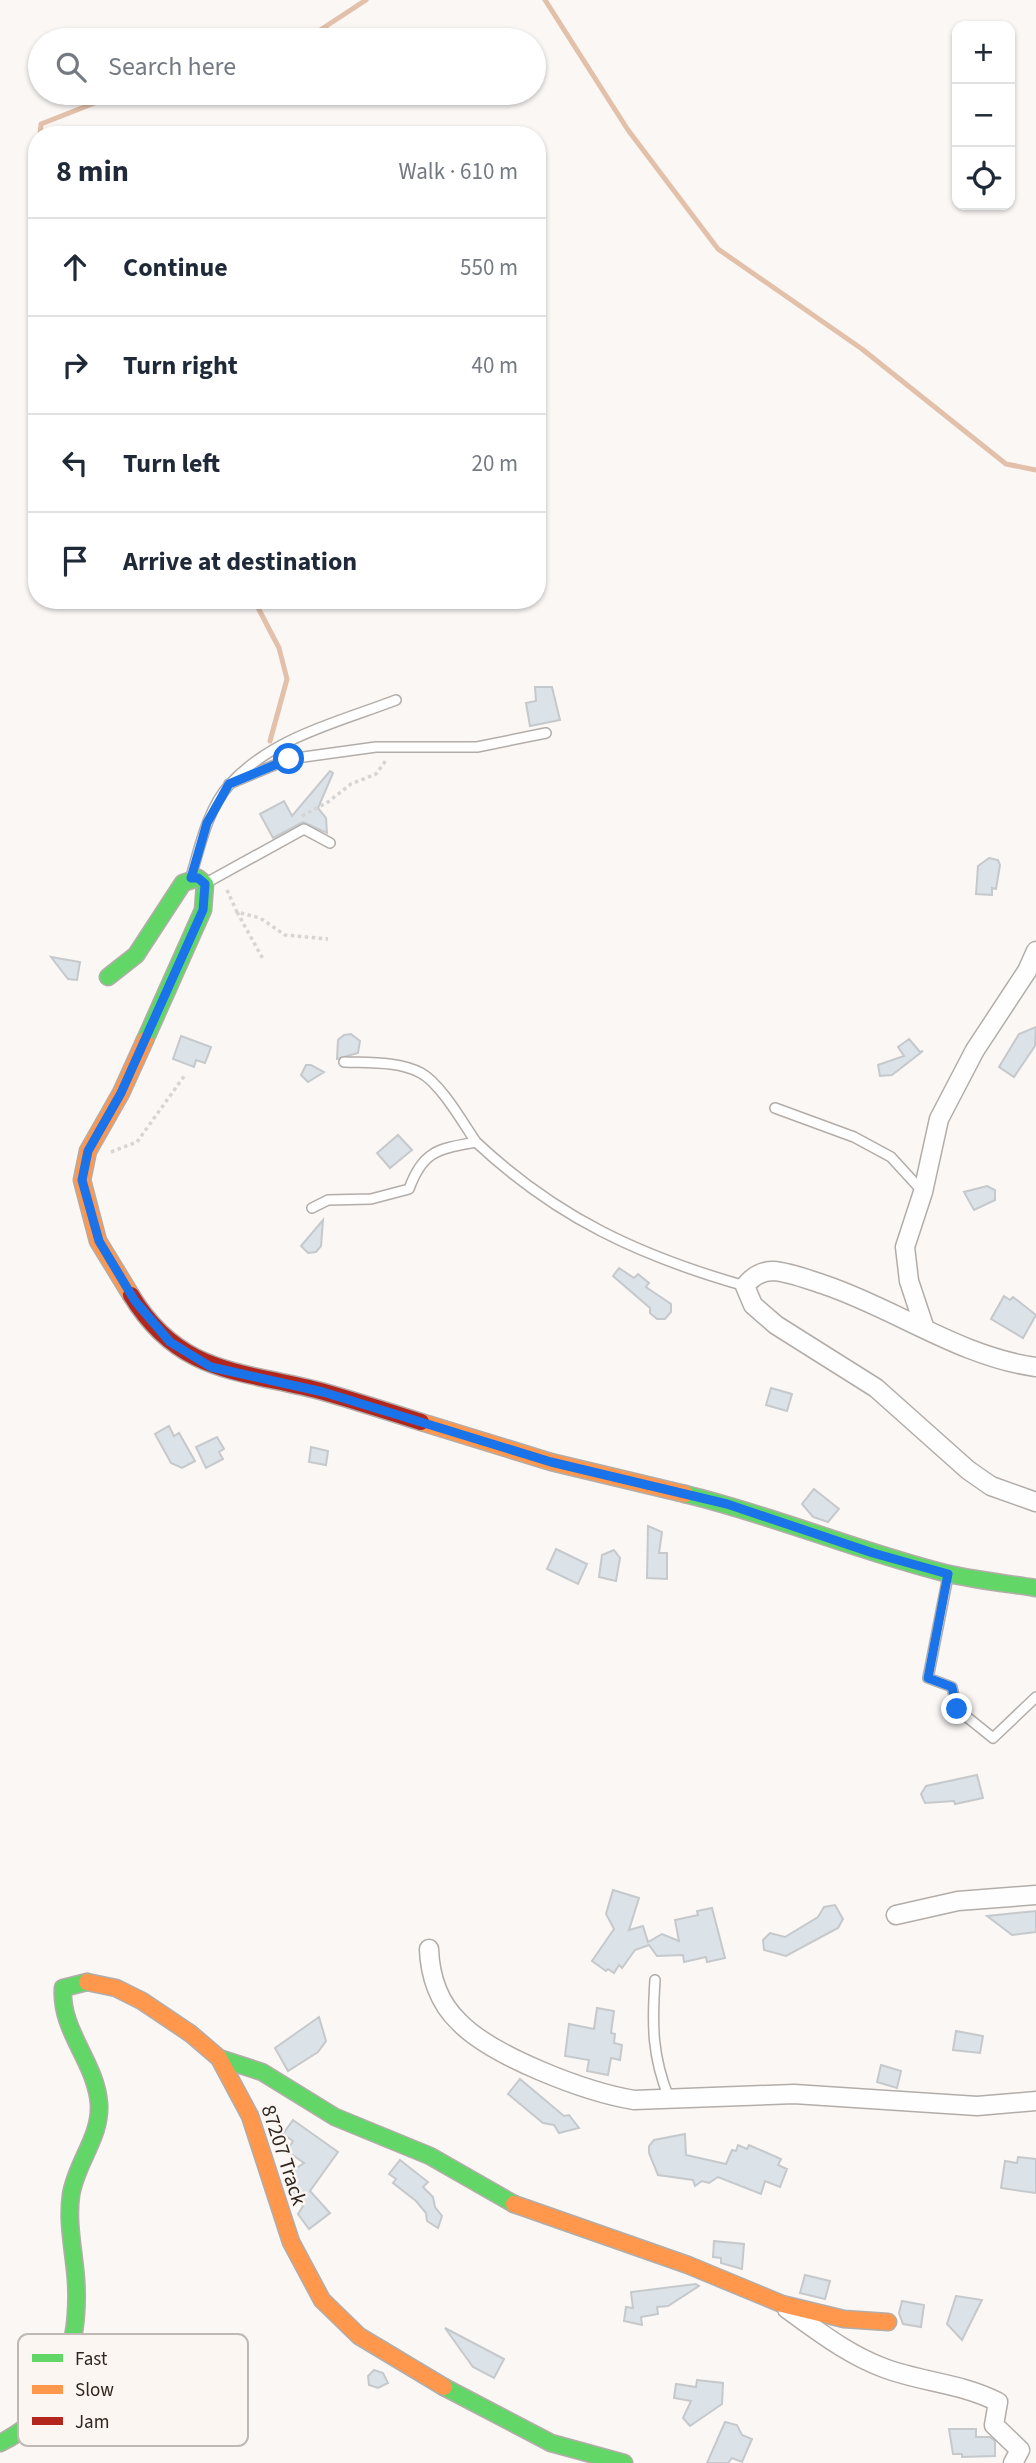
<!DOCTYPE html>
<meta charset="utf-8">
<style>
:root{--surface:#fff;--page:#f2f2f3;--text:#1f2937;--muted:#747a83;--line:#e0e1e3}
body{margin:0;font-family:"Source Sans 3",sans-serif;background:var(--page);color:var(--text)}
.controls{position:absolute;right:21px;top:21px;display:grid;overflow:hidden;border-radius:14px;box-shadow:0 2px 5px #0004}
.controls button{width:63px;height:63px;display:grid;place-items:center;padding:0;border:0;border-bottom:2px solid var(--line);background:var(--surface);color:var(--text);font:35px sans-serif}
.stop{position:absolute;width:21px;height:21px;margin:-16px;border:5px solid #1a73e8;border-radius:50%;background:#fff}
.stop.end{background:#1a73e8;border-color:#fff;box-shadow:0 2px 7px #0008}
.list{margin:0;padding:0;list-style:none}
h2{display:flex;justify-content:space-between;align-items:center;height:91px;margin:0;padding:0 28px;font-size:30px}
h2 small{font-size:23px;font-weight:400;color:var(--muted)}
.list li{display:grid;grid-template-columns:46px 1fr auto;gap:21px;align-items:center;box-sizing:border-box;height:98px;padding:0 28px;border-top:2px solid var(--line)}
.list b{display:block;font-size:26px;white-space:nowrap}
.list em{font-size:23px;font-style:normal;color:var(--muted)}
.icon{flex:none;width:38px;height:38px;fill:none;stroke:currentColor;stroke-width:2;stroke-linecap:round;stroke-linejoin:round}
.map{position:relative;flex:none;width:1036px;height:2463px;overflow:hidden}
.search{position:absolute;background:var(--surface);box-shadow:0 2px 5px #0004;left:28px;top:28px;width:518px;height:77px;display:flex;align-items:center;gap:18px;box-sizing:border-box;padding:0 24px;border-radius:38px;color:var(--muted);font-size:26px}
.panel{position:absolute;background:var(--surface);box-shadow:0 2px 5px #0004;left:28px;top:126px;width:518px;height:483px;border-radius:28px}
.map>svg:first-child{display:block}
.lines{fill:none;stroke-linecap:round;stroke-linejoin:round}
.stream{stroke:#e2c0a9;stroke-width:5}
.building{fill:#dbe2e8;stroke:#c6c9cb;stroke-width:2}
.lane-casing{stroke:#b3ada9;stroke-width:12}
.street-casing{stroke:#b3ada9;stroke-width:21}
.fast-casing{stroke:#b3ada9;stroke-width:19}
.slow-casing{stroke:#b3ada9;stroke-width:19}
.jam-casing{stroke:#b3ada9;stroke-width:19}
.path{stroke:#d7d5d4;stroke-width:3.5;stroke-dasharray:3.5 3.5;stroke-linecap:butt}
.lane{stroke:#fefefe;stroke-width:9}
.street{stroke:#fefefe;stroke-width:18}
.fast{stroke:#63d668;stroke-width:16}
.slow{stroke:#ff974d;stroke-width:16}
.jam{stroke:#b3261e;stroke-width:16}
.route{stroke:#1a73e8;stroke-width:9}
.labels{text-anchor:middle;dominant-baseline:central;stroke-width:5;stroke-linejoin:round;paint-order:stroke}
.street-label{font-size:21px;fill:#30261f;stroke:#fcf6f3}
.key{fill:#fcf6f3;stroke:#bfb8b3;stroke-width:2}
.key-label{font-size:19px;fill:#30261f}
</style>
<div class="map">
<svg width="1036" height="2463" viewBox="0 0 1036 2463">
<rect width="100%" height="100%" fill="#faf7f5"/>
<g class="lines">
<!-- stream -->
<path class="stream" d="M 545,0 L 628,130 L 718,249 L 862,349 L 1006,464 L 1036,470
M 305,40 L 366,0
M 40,135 L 41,124 L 120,93
M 37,161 L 37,165
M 254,600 L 279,648 L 287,679 L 270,741"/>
</g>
<!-- building -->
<path class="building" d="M 535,687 L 552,687 L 560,720 L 530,726 L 526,703 L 536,701 Z
M 330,771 L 333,773 L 318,808 L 326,818 L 327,833 L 303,822 L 273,838 L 260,814 L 284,801 L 292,816 Z
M 989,858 L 998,860 L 1000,865 L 996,889 L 992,888 L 992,895 L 976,894 L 978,866 Z
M 51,957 L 80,962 L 77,980 L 68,979 Z
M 1036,1027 L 1035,1046 L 1014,1077 L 999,1067 L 1019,1034 Z
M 351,1034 L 360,1041 L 358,1053 L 337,1059 L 338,1040 L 344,1035 Z
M 181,1036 L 211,1047 L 205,1063 L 196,1060 L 194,1067 L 173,1059 Z
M 909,1039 L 920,1052 L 923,1051 L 892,1075 L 880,1076 L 878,1065 L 904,1056 L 898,1047 Z
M 306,1065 L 311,1065 L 324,1072 L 308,1082 L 301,1075 Z
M 398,1135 L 412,1150 L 390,1168 L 377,1153 Z
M 987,1186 L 995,1190 L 995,1200 L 974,1210 L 964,1192 Z
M 323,1220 L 321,1246 L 316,1252 L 308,1253 L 301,1246 Z
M 619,1268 L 634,1278 L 638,1274 L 649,1283 L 646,1287 L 671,1304 L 671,1312 L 665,1319 L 657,1319 L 650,1313 L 650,1308 L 613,1276 Z
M 1004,1296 L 1010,1300 L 1013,1297 L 1036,1315 L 1023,1338 L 991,1319 Z
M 771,1388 L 792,1394 L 787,1411 L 766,1405 Z
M 169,1426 L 174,1436 L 179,1433 L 195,1461 L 182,1468 L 171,1463 L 155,1434 Z
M 217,1437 L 224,1449 L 219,1452 L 223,1459 L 206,1468 L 196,1447 Z
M 311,1447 L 328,1451 L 326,1465 L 309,1462 Z
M 814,1489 L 839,1509 L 828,1522 L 813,1517 L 802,1504 Z
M 648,1526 L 662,1532 L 659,1553 L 667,1553 L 667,1579 L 647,1578 Z
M 556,1549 L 587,1564 L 578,1584 L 547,1569 Z
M 614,1550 L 620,1558 L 616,1581 L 599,1577 L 602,1555 Z
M 977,1775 L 983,1798 L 955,1804 L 954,1801 L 925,1803 L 921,1794 L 926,1786 Z
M 613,1890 L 639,1898 L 629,1930 L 643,1926 L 648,1942 L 662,1934 L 679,1941 L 675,1920 L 698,1915 L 697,1911 L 712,1908 L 725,1958 L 707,1962 L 706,1957 L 684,1962 L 683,1955 L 657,1956 L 649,1945 L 635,1950 L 622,1968 L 619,1965 L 614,1973 L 608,1969 L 606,1971 L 592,1961 L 614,1929 L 606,1914 Z
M 835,1905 L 843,1919 L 838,1928 L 786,1956 L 764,1950 L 763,1940 L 770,1933 L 785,1937 L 818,1917 L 824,1907 Z
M 1036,1911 L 1036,1932 L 1012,1935 L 987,1916 Z
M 597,2008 L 614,2011 L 611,2033 L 615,2034 L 614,2043 L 622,2045 L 620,2060 L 611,2058 L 608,2075 L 587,2071 L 589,2060 L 565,2056 L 569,2024 L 594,2029 Z
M 319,2017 L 326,2041 L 318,2052 L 288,2071 L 275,2048 Z
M 956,2031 L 983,2036 L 980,2053 L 953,2050 Z
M 881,2065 L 901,2071 L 897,2088 L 877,2082 Z
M 520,2079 L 564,2116 L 569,2115 L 579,2128 L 559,2133 L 554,2125 L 543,2123 L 508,2094 Z
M 293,2120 L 338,2152 L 310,2191 L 330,2213 L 309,2229 L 298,2214 L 303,2206 L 290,2189 L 286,2175 L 304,2163 L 287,2151 L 293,2141 L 283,2134 Z
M 685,2134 L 686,2155 L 726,2164 L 732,2150 L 736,2151 L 738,2145 L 747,2149 L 749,2145 L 781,2159 L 778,2165 L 787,2169 L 780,2187 L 765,2181 L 761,2194 L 718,2177 L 709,2183 L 702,2181 L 695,2186 L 693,2180 L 658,2175 L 649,2153 L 649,2146 L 654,2140 Z
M 1018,2157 L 1036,2159 L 1036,2193 L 1001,2188 L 1005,2161 L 1017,2163 Z
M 400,2160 L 428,2182 L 423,2187 L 433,2197 L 435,2207 L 442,2216 L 438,2228 L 427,2221 L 426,2213 L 416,2201 L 393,2183 L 396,2179 L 389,2174 Z
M 714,2241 L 744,2244 L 742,2269 L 721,2263 L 721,2258 L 713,2257 Z
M 805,2275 L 830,2281 L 825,2299 L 800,2293 Z
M 696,2284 L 699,2286 L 668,2306 L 657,2307 L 658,2314 L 641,2317 L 642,2325 L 624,2321 L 626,2307 L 633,2308 L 631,2292 Z
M 956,2296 L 982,2300 L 962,2340 L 947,2324 Z
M 902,2301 L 924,2305 L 921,2327 L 903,2324 L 899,2313 Z
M 445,2328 L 504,2359 L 494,2378 L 473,2367 Z
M 374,2370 L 383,2373 L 388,2383 L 378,2388 L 369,2385 L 368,2376 Z
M 697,2380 L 723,2383 L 722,2404 L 690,2426 L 683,2418 L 691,2401 L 674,2398 L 676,2384 L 696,2387 Z
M 725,2422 L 737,2425 L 742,2435 L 752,2439 L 742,2462 L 732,2458 L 728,2463 L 707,2463 Z
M 949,2429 L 976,2429 L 976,2437 L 990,2437 L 995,2441 L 995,2456 L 962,2457 L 962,2454 L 953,2454 Z"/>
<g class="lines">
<!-- lane casing -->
<g class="lane-casing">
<path id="lane" d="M 229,784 L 289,759 L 376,747 L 477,747 L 546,733
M 191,877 C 200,846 208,808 230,784 C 273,737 339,722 396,700
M 206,883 L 304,829 L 330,843
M 344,1062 C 368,1063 399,1061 421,1073 C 441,1084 463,1123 476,1142
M 775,1108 L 854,1137 L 891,1157 L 923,1192
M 312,1208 L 328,1200 L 371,1199 L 409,1189 C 423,1150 439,1149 476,1142 C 557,1218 640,1256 745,1286
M 948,1576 L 928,1678 L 952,1687 L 957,1709 L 993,1738 L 1036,1697
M 655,1980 C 652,2025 652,2056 669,2098"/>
</g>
<!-- street casing -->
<g class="street-casing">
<path id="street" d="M 925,1329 L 909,1281 L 905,1247 L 923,1192 L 939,1119 L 975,1050 L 1027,971 L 1036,951
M 1036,1367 C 961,1357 896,1309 825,1285 C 809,1280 790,1272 773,1271 C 762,1271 752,1277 745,1286 L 753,1305 L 776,1325 L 876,1388 L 968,1470 L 991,1486 L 1036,1502
M 896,1915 L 958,1901 L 1036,1895
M 429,1949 C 430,1976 439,2003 459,2022 C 493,2057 586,2092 634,2100 L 794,2094 L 977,2106 L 1036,2101
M 787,2309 C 818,2331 847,2354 884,2368 C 921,2382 961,2383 998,2402 L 994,2425 L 1020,2450 L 1013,2463"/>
</g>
<!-- fast casing -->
<g class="fast-casing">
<path id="fast" d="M 108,977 L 136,955 L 183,883 L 198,878 L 205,884 L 203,910 L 145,1040
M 685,1494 C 772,1515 855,1550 941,1572 C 972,1580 1005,1583 1036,1588
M 219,2058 L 262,2072 L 335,2117 L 430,2156 L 514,2204
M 444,2387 L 551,2443 L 624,2463
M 0,2443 C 61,2415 80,2343 76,2280 C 74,2252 67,2223 71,2195 C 76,2163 101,2137 99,2104 C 96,2062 60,2031 63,1988 L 87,1982"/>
</g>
<!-- slow casing -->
<g class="slow-casing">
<path id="slow" d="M 131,1295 L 98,1241 L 82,1180 L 88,1151 L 121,1093 L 145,1040
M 421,1422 L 551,1462 L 685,1494
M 87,1982 L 116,1988 L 142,2001 L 191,2034 L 219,2058 L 250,2116 L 291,2242 L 322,2300 L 359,2336 L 444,2387
M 514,2204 L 688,2265 L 782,2304 L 844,2319 L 888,2322"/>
</g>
<!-- jam casing -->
<g class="jam-casing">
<path id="jam" d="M 131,1295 C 180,1376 243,1370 324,1392 C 356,1401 389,1412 421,1422"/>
</g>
<!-- path -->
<path class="path" d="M 302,816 L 328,802 L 351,784 L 376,774 L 387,759
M 227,890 L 237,912 L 260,918 L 285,935 L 328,939
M 237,912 L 263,959
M 111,1152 L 137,1142 L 185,1075"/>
<!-- lane -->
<use href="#lane" class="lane"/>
<!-- street -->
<use href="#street" class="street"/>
<!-- fast -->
<use href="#fast" class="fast"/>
<!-- slow -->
<use href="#slow" class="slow"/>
<!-- jam -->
<use href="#jam" class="jam"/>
</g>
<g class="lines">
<!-- route -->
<path class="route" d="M 289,759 L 229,784 L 207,823 L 191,878 L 198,878 L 205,884 L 203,910 L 121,1093 L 88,1151 L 82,1180 L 99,1241 L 135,1301 L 170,1342 L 211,1367 L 323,1392 L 551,1462 L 727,1504 L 873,1553 L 948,1574 L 928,1678 L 952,1687 L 957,1709"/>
</g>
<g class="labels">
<!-- street labels -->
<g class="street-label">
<text transform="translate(284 2155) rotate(72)">87207 Track</text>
</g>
</g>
<!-- legend -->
<rect x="18" y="2334" width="230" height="112" rx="10" class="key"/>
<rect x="32" y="2354" width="31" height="8" fill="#63d668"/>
<rect x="32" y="2385" width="31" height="9" fill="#ff974d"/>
<rect x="32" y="2417" width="31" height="8" fill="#b3261e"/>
<g class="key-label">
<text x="75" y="2365">Fast</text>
<text x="75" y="2396">Slow</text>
<text x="75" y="2428">Jam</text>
</g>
</svg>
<div class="controls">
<button>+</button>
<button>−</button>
<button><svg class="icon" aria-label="locate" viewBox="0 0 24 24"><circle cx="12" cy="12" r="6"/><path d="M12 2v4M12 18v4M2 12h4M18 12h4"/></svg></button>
</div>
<div class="stop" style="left:289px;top:759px"></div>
<div class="stop end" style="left:957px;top:1709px"></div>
<div class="search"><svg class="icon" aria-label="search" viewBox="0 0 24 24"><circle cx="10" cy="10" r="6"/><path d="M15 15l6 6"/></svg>Search here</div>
<section class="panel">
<h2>8 min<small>Walk · 610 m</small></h2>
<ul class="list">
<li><svg class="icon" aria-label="ahead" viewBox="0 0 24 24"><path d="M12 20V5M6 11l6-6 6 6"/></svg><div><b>Continue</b></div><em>550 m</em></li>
<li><svg class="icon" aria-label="right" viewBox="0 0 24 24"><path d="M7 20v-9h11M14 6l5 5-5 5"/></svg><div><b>Turn right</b></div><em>40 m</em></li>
<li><svg class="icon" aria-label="left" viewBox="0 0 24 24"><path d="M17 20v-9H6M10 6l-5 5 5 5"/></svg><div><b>Turn left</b></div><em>20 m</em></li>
<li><svg class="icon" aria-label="arrive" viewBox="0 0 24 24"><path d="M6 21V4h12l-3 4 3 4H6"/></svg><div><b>Arrive at destination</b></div></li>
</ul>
</section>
</div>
